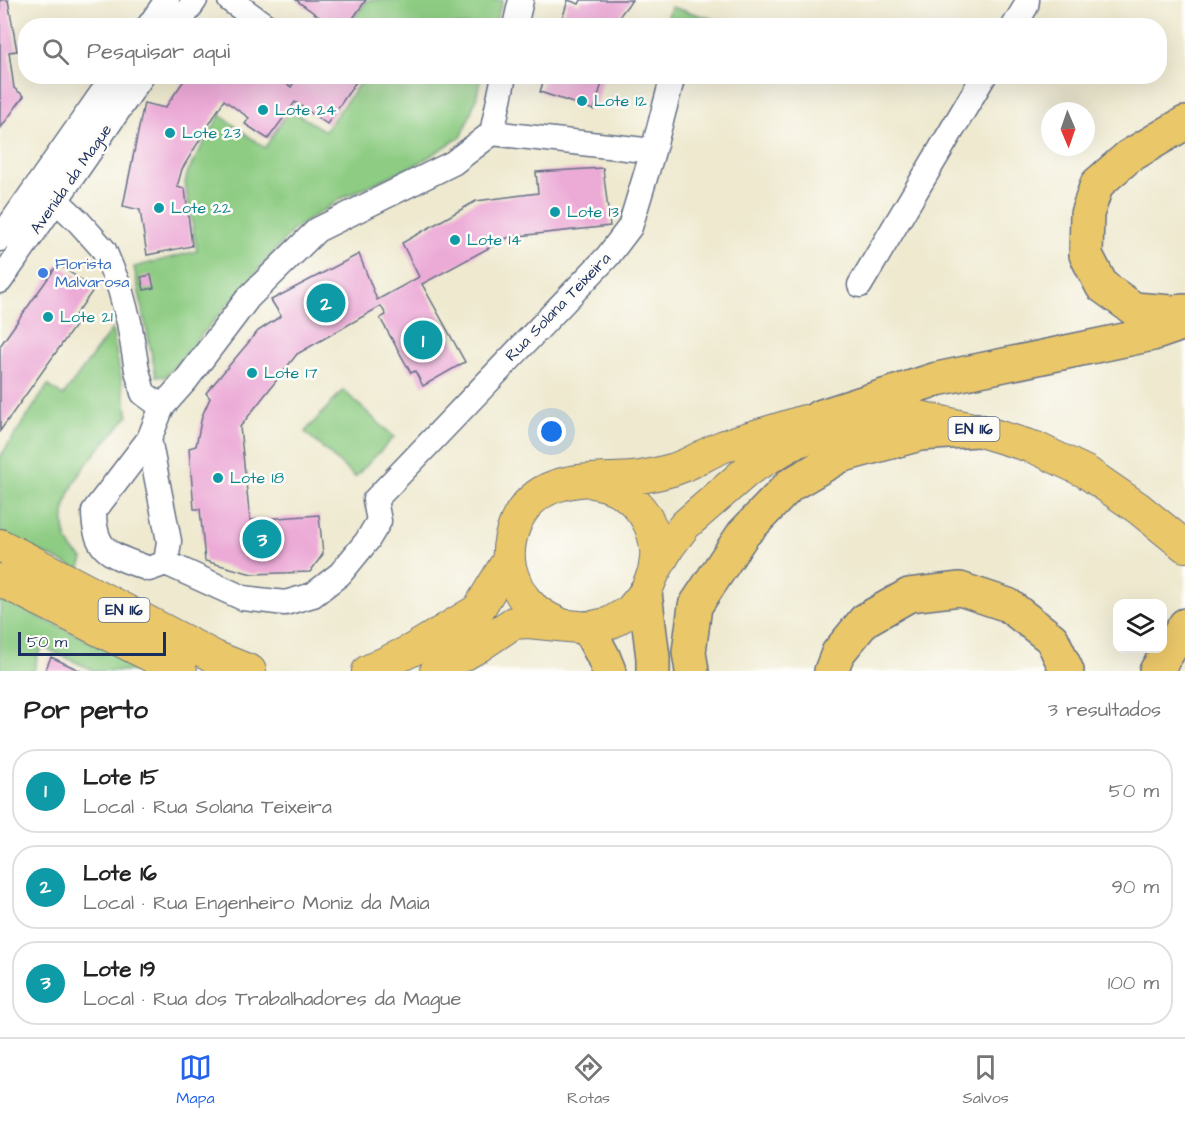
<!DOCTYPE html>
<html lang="pt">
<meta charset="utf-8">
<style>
:root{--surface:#fff;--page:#f6f6f6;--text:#222;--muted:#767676;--line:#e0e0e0;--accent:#2563eb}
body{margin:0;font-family:"Architects Daughter",sans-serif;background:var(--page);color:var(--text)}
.controls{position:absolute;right:18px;bottom:18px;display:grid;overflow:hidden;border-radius:12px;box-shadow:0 6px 24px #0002}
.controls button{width:54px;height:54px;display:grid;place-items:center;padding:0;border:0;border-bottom:2px solid var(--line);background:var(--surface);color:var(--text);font:30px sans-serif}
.compass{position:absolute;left:1041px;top:102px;width:54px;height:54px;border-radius:50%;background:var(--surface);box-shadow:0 6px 24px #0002;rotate:178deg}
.scale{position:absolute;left:18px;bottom:15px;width:148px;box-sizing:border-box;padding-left:6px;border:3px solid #1b2f5e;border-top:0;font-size:16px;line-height:21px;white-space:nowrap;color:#1b2f5e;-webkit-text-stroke:4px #fdfcf7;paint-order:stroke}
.you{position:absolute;left:552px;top:432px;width:21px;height:21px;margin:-15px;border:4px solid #fff;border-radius:50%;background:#1a73e8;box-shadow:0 0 0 9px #1a73e833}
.badge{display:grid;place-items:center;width:39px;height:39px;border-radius:50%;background:var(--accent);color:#fff;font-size:20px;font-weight:700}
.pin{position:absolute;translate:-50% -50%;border:3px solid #fff;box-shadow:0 2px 6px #0006}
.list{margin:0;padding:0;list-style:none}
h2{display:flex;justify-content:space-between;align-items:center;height:78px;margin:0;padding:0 24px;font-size:26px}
h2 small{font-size:20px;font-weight:400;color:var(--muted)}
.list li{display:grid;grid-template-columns:39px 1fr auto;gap:18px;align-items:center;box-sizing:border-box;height:84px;margin:0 12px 12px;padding:0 12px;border:2px solid var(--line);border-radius:24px}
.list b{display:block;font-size:22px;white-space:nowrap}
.list p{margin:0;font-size:20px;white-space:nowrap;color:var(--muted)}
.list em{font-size:20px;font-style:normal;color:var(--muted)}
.icon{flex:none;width:33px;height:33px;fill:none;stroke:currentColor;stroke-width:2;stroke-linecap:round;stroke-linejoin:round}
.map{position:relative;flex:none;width:1185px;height:671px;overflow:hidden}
.search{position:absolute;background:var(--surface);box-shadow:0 6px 24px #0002;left:18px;right:18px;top:18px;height:66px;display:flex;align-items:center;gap:15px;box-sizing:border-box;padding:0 21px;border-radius:24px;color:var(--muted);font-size:22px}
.sheet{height:366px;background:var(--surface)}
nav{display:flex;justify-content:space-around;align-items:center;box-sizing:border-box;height:84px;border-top:2px solid var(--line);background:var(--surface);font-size:16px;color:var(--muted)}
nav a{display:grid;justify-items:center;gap:3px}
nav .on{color:var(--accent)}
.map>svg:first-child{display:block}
.green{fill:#8ecc83;stroke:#547e70;stroke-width:1.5}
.building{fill:#ecaad7}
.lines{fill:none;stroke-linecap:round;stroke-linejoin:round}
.minor-casing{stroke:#657086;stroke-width:27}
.major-casing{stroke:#657086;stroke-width:34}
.highway-casing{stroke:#657086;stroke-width:36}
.minor{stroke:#fff;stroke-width:24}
.major{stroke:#eac769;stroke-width:32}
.highway{stroke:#eac769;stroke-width:33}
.culture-dot{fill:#0f9aa8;stroke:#fdfcf7;stroke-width:2}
.shop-dot{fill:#3f7fe0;stroke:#fdfcf7;stroke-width:2}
.labels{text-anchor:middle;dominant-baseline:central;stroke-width:5;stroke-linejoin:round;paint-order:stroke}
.shield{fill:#fdfcf7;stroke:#5f6c8c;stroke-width:1.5}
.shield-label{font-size:15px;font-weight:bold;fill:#1b2f5e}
.culture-label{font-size:16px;fill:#0d838f;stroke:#fdfcf7;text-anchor:start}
.street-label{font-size:16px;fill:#1b2f5e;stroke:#fdfcf7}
.shop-label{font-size:16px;fill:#366cbe;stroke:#fdfcf7;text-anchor:start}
</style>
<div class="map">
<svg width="1185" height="671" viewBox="0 0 1185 671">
<rect width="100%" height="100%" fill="#fdfcf7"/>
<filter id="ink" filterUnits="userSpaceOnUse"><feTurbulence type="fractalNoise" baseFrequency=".0167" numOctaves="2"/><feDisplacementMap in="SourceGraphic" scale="12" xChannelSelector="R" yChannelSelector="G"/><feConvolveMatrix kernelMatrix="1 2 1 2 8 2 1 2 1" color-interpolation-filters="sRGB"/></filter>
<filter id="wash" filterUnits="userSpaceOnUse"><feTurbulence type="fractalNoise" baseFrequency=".008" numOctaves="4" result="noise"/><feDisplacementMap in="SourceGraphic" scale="24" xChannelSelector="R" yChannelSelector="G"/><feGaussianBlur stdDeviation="1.35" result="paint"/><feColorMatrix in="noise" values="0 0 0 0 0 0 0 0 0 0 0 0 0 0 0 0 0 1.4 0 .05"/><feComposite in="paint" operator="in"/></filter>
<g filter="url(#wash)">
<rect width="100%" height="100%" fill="#eee9cf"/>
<!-- green -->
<path class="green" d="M 367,0 L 503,0 L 494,25 L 366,26 L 354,18 Z
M 671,7 L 724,22 L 723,25 L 665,25 Z
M 364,77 L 481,77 L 476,99 L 462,136 L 419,163 L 342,198 L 293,230 L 165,377 L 156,376 L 134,267 L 197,251 L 185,183 L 188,171 L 220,115 L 265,148 L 289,109 L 325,131 Z
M 112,329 L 128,416 C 100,449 45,497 70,546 C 73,551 79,555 83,559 L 79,570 L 0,533 L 0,457 L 48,385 L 63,396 Z
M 343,390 L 394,437 L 355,477 L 305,432 Z
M 0,598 L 153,671 L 95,671 L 43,647 L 38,654 L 34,671 L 0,671 Z"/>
<g id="blocks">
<!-- building -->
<path class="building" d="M 0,0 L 8,0 L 17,51 L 9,52 L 14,88 L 24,96 L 0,129 Z
M 296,0 L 366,0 L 349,24 L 351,26 L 332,26 Z
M 568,0 L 579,4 L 581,0 L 632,0 L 621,14 L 618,26 L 560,26 Z
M 187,76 L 276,76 L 291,87 L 298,76 L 360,76 L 327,124 L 295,102 L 268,139 L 245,124 L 249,118 L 224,100 L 182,169 L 177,187 L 185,189 L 192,246 L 147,255 L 140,210 L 123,206 L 144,103 L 165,108 Z
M 545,76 L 604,76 L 594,110 L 540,92 Z
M 603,168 L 610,226 L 509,237 L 422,284 L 465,362 L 423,386 L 415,371 L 411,373 L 380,318 L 386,315 L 381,306 L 297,354 L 240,427 L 250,520 L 319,515 L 323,554 L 310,572 L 252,574 L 205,561 L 200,509 L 194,509 L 189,448 L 196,446 L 202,416 L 210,398 L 206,393 L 258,331 L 281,316 L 271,300 L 359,254 L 377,300 L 419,277 L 402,243 L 476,201 L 538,193 L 536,172 Z
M 58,264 L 94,289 L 74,317 L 76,318 L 74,321 L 77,323 L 0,431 L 0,346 Z
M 151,275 L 154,288 L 144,290 L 141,277 Z
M 51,657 L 81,671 L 45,671 Z"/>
</g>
</g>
<g filter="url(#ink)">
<use href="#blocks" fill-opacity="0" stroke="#657086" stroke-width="1.5"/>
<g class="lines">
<!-- minor casing -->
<g class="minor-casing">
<path id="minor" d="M 230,0 L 266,26
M 149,26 L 167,0
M 177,26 L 195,0
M 515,26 L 521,0
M 1014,26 L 1026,6 L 1027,0
M 492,133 L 653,151
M 56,200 L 79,222 L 104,250 L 120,289 L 129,322 L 137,370 L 143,393 L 162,407
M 0,239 L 114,76
M 0,281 L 142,76
M 860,285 L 984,76
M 149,439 L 169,541 L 166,563 L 149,569 C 114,555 94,555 94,511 L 149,439 L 162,407 L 186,380 L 248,298 L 317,230 L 453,163 L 492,133 L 504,76
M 166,563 L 243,598 L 285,603 L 313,595 L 340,574 L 367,541 L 379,521 L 375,500 L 608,256 L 630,227 L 653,151 L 673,76"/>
</g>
<!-- major casing -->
<g class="major-casing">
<path id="major" d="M 593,482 C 627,486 653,515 656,549 C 657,556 655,565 654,572
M 0,545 L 215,657 L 250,671
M 0,580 L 181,671
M 558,623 C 531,612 517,595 510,567 C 507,552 510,536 516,522 C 538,474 589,481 632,478 C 644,477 657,474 668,471 C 687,467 704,454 722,447 C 749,437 778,430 805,421
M 368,671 L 412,650 L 478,610 L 509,559
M 436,671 L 479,646 L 513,623 L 528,622 L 588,628 L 610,623 L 630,611 L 645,593 L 654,572 L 669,546 L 685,525 L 748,470 L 795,442 L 863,420 L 920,417 L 977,430 L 1036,448 L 1086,472 L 1138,508 L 1185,546"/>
</g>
<!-- highway casing -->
<g class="highway-casing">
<path id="highway" d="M 1185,123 L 1128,157 L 1097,184 L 1087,214 L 1086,255 L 1102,286 L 1134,309 L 1172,312 L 1185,311
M 819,417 L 937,379 L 1153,334 L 1185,323
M 645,593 L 653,658 L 653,671
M 588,628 L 603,656 L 609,671
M 692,671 L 689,652 L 695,606 L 743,534 L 790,485 L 840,456 L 920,434 L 977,430
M 831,671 L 838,653 L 865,620 L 909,595 L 960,589 L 1008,605 L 1052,639 L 1067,671
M 1156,671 L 1185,625"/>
</g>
<!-- minor -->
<use href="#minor" class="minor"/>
<!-- major -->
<use href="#major" class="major"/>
<!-- highway -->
<use href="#highway" class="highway"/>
</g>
</g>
<!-- markers -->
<g class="culture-dot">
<circle cx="582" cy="101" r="6"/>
<circle cx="263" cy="110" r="6"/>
<circle cx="170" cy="133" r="6"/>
<circle cx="159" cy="208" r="6"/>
<circle cx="555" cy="212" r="6"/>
<circle cx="455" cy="240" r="6"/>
<circle cx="48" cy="317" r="6"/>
<circle cx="252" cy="373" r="6"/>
<circle cx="218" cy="478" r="6"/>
</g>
<circle class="shop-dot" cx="43" cy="273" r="6"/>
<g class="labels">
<!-- shield labels -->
<g class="shield">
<rect x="948.5" y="417" width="51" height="24" rx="4.5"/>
<rect x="98.5" y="598" width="51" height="24" rx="4.5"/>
</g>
<g class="shield-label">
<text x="974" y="429">EN 116</text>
<text x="124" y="610">EN 116</text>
</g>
<!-- culture labels -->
<g class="culture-label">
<text x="594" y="101">Lote 12</text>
<text x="275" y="110">Lote 24</text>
<text x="182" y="133">Lote 23</text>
<text x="171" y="208">Lote 22</text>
<text x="567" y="212">Lote 13</text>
<text x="467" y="240">Lote 14</text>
<text x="60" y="317">Lote 21</text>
<text x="264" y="373">Lote 17</text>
<text x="230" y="478">Lote 18</text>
</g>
<!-- street labels -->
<g class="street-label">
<text transform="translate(71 179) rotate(-55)">Avenida da Mague</text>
<text transform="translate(558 307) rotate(-46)">Rua Solana Teixeira</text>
</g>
<!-- shop labels -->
<g class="shop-label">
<text x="55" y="264">Florista<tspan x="55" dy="18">Malvarosa</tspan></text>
</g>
</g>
</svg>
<div class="controls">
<button><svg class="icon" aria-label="layers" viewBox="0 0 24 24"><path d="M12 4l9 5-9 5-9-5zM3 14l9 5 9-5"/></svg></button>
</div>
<svg class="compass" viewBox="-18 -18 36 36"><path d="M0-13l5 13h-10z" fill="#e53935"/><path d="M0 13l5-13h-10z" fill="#767676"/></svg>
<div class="scale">50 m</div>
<div class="you"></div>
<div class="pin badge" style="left:423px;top:340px;background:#0f9aa8">1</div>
<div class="pin badge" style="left:326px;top:303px;background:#0f9aa8">2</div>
<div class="pin badge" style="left:262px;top:539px;background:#0f9aa8">3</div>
<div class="search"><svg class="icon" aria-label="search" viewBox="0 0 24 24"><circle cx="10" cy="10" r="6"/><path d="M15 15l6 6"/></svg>Pesquisar aqui</div>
</div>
<section class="sheet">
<h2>Por perto<small>3 resultados</small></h2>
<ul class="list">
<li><span class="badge" style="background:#0f9aa8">1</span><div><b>Lote 15</b><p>Local · Rua Solana Teixeira</p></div><em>50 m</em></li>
<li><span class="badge" style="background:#0f9aa8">2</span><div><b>Lote 16</b><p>Local · Rua Engenheiro Moniz da Maia</p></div><em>90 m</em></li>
<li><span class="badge" style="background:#0f9aa8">3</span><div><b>Lote 19</b><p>Local · Rua dos Trabalhadores da Mague</p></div><em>100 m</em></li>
</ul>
</section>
<nav>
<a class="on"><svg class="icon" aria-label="map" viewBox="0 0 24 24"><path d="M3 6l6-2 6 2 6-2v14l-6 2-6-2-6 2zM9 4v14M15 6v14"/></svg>Mapa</a>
<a><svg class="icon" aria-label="directions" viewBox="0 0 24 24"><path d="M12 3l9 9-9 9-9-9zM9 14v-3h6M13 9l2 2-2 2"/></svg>Rotas</a>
<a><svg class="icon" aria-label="saved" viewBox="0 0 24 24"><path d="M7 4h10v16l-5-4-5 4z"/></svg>Salvos</a>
</nav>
